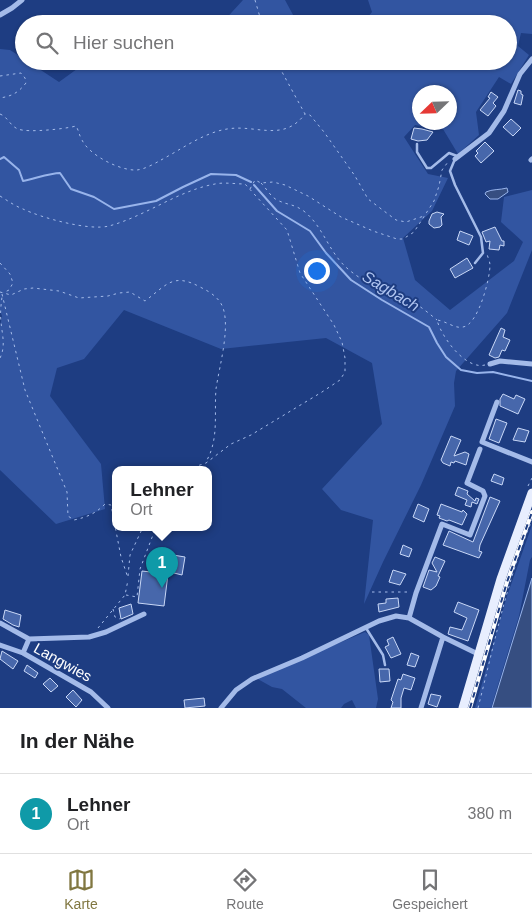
<!DOCTYPE html>
<html lang="de">
<meta charset="utf-8">
<style>
:root{--surface:#fff;--page:#f2f2f2;--text:#202124;--muted:#757577;--line:#e0e0e0;--accent:#817741}
body{margin:0;font-family:Arial,sans-serif;background:var(--page);color:var(--text)}
.compass{position:absolute;left:412px;top:85px;width:45px;height:45px;border-radius:50%;background:var(--surface);box-shadow:0 1px 4px #0004;rotate:247deg}
.you{position:absolute;left:316px;top:270px;width:18px;height:18px;margin:-12px;border:4px solid #fff;border-radius:50%;background:#1a73e8;box-shadow:0 0 0 8px #1a73e833}
.badge{display:grid;place-items:center;width:32px;height:32px;border-radius:50%;background:var(--accent);color:#fff;font-size:16px;font-weight:700}
.pin{position:absolute;translate:-50% -41px;filter:drop-shadow(0 1px 2px #0008)}
.pin::after{content:'';position:absolute;top:26px;width:18px;height:15px;background:inherit;clip-path:polygon(0 0,100% 0,50% 100%)}
.popup{position:absolute;left:112px;top:466px;width:100px;height:65px;box-sizing:border-box;display:grid;place-content:center;border-radius:10px;background:var(--surface);filter:drop-shadow(0 1px 4px #0005);font-size:16px;white-space:nowrap;color:var(--muted)}
.popup b{font-size:19px;color:var(--text)}
.popup::after{content:'';position:absolute;left:50%;top:100%;margin-left:-10px;border:10px solid transparent;border-top-color:var(--surface)}
.list{margin:0;padding:0;list-style:none}
h2{display:flex;justify-content:space-between;align-items:center;height:65px;margin:0;padding:0 20px;font-size:21px}
h2 small{font-size:16px;font-weight:400;color:var(--muted)}
.list li{display:grid;grid-template-columns:32px 1fr auto;gap:15px;align-items:center;box-sizing:border-box;height:80px;padding:0 20px;border-top:1px solid var(--line)}
.list b{display:block;font-size:19px;white-space:nowrap}
.list p{margin:0;font-size:16px;white-space:nowrap;color:var(--muted)}
.list em{font-size:16px;font-style:normal;color:var(--muted)}
.icon{flex:none;width:28px;height:28px;fill:none;stroke:currentColor;stroke-width:2;stroke-linecap:round;stroke-linejoin:round}
.map{position:relative;flex:none;width:532px;height:708px;overflow:hidden}
.search{position:absolute;background:var(--surface);box-shadow:0 1px 4px #0004;left:15px;right:15px;top:15px;height:55px;display:flex;align-items:center;gap:12px;box-sizing:border-box;padding:0 18px;border-radius:28px;color:var(--muted);font-size:19px}
.sheet{height:145px;background:var(--surface)}
nav{display:flex;justify-content:space-around;align-items:center;box-sizing:border-box;height:70px;border-top:1px solid var(--line);background:var(--surface);font-size:14px;color:var(--muted)}
nav a{display:grid;justify-items:center;gap:2px}
nav .on{color:var(--accent)}
.map>svg:first-child{display:block}
.green{fill:#3255a1;fill-rule:evenodd}
.water{fill:#364e81;stroke:#98b4eb}
.lines{fill:none;stroke-linecap:round;stroke-linejoin:round}
.stream{stroke:#98b4eb;stroke-width:2}
.building{fill:#4767ab;stroke:#c9d8f7}
.path{stroke:#a4bbe9;stroke-width:1;stroke-dasharray:2.5 4;stroke-linecap:butt}
.service{stroke:#a4bbe9;stroke-width:2.5}
.minor{stroke:#a4bbe9;stroke-width:5}
.primary{stroke:#e8eefe;stroke-width:9}
.rail-casing{stroke:#fff;stroke-width:4}
.rail{stroke:#1e3d82;stroke-width:2;stroke-dasharray:5.5;stroke-linecap:butt}
.labels{text-anchor:middle;dominant-baseline:central;stroke-width:4;stroke-linejoin:round;paint-order:stroke}
.street-label{font-size:15px;fill:#fff;stroke:#1e3d82}
.water-label{font-size:16px;font-style:italic;fill:#b0c5f1;stroke:#1e3d82}
</style>
<div class="map">
<svg width="532" height="708" viewBox="0 0 532 708">
<rect width="100%" height="100%" fill="#1e3d82"/>
<!-- green -->
<path class="green" d="M 243,0 L 285,0 L 298,24 L 221,24 Z
M 368,0 L 532,0 L 532,34 L 521,33 L 518,46 L 529,55 L 511,84 L 499,77 L 476,112 L 479,135 L 458,154 L 443,129 L 415,125 L 404,137 L 428,174 L 448,178 L 432,211 L 403,238 L 415,280 L 450,310 L 514,261 L 523,242 L 501,222 L 504,197 L 532,190 L 532,250 L 507,313 L 456,371 L 454,383 L 455,406 L 421,485 L 383,562 L 364,604 L 373,520 L 341,510 L 322,489 L 382,424 L 372,363 L 326,338 L 221,349 L 124,310 L 84,359 L 57,368 L 50,396 L 101,464 L 105,509 L 56,524 L 0,470 L 0,327 L 2,316 L 0,311 L 0,49 L 10,50 L 24,59 L 24,61 L 27,61 L 59,82 L 88,61 L 141,61 L 143,66 L 182,66 L 187,61 L 508,61 L 508,24 L 362,24 L 372,12 ZM 420,92 L 450,92 L 450,122 L 420,122 Z
M 532,525 L 532,557 L 530,560 L 519,616 L 491,708 L 475,708 L 507,596 Z
M 365,632 L 369,635 L 378,699 L 376,708 L 356,708 L 352,700 L 344,704 L 341,708 L 306,708 L 282,689 L 272,687 L 256,678 Z"/>
<!-- water -->
<path class="water" d="M 507,188 L 508,192 L 498,199 L 490,199 L 485,194 L 486,192 C 492,189 500,190 507,188 Z
M 532,578 L 532,708 L 492,708 Z"/>
<g class="lines">
<!-- stream -->
<path class="stream" d="M 0,159 L 4,157 L 19,170 L 23,181 C 34,179 50,173 60,173 L 71,189 L 94,197 L 114,209 L 156,201 L 183,187 L 211,174 L 236,175 L 251,182
M 254,185 L 277,211 L 310,231 L 326,253 L 351,280 L 382,300 L 429,327 L 437,343 L 446,357 L 461,370 L 477,373 L 493,372 L 532,381"/>
</g>
<!-- building -->
<path class="building" d="M 518,90 L 521,91 L 521,94 L 523,95 L 521,105 L 514,103 Z
M 491,92 L 498,97 L 493,103 L 496,106 L 488,116 L 480,110 L 490,98 L 488,97 Z
M 511,119 L 521,128 L 513,136 L 503,127 Z
M 414,128 L 422,129 L 433,132 L 427,140 L 418,141 L 411,139 Z
M 485,142 L 494,151 L 481,163 L 475,156 L 478,153 L 476,151 Z
M 437,212 L 444,214 L 441,217 L 442,225 L 440,227 L 434,228 L 429,224 L 429,221 L 432,214 Z
M 495,227 L 502,241 L 504,241 L 504,246 L 500,245 L 499,250 L 489,249 L 490,241 L 486,242 L 482,232 Z
M 460,231 L 473,236 L 469,245 L 457,240 Z
M 467,258 L 473,268 L 455,278 L 450,269 Z
M 501,328 L 505,330 L 503,337 L 510,340 L 505,351 L 502,350 L 499,357 L 495,358 L 489,355 Z
M 503,394 L 514,399 L 516,395 L 525,399 L 518,414 L 500,406 L 500,399 Z
M 496,419 L 507,423 L 499,443 L 489,439 Z
M 518,428 L 529,431 L 525,442 L 513,440 Z
M 451,436 L 461,440 L 454,456 L 465,452 L 469,454 L 466,465 L 455,461 L 454,463 L 451,462 L 450,466 L 443,463 L 441,460 Z
M 494,474 L 504,478 L 502,485 L 491,481 Z
M 458,487 L 468,491 L 467,494 L 475,501 L 476,498 L 479,499 L 477,504 L 472,502 L 471,507 L 465,505 L 467,500 L 455,495 Z
M 490,497 L 500,501 L 480,545 L 479,551 L 482,552 L 479,558 L 443,545 L 449,531 L 473,542 Z
M 418,504 L 429,509 L 424,522 L 413,517 Z
M 441,504 L 462,512 L 463,510 L 467,514 L 462,525 L 449,520 L 447,521 L 439,518 L 440,516 L 437,515 Z
M 403,545 L 412,549 L 409,557 L 400,554 Z
M 173,555 L 185,557 L 182,575 L 170,572 Z
M 435,557 L 445,561 L 438,576 L 440,577 L 436,586 L 431,590 L 423,587 L 429,570 L 437,572 L 432,563 Z
M 393,570 L 406,574 L 400,585 L 389,582 Z
M 142,571 L 168,574 L 164,606 L 138,603 Z
M 398,598 L 399,607 L 379,612 L 378,604 L 386,603 L 386,599 Z
M 458,602 L 479,610 L 468,641 L 448,634 L 450,627 L 462,630 L 467,618 L 454,612 Z
M 131,604 L 133,614 L 121,619 L 119,608 Z
M 5,610 L 21,615 L 19,627 L 13,625 L 3,619 Z
M 393,637 L 401,654 L 391,658 L 385,647 L 389,645 L 387,640 Z
M 2,651 L 18,661 L 13,669 L 0,659 Z
M 411,653 L 419,656 L 415,667 L 407,665 Z
M 27,665 L 38,673 L 35,678 L 24,671 Z
M 379,669 L 389,669 L 390,681 L 380,682 Z
M 403,674 L 415,678 L 411,690 L 404,688 L 401,698 L 401,708 L 391,708 L 393,702 L 391,700 L 398,679 L 401,680 Z
M 50,678 L 58,686 L 51,692 L 43,684 Z
M 73,690 L 82,700 L 76,707 L 66,697 Z
M 431,694 L 441,696 L 437,707 L 428,704 Z
M 204,698 L 205,706 L 185,708 L 184,700 Z"/>
<g class="lines">
<!-- path -->
<path class="path" d="M 255,0 L 262,24
M 276,61 L 305,114 L 310,115 L 324,132 L 355,176 L 368,199 L 396,220 L 406,222 L 424,216
M 0,76 L 21,73 L 25,78 L 26,83 C 18,93 12,96 0,98
M 0,114 C 8,117 10,126 18,129 C 27,133 65,129 76,126 C 79,131 79,135 82,140 C 89,155 120,171 137,170 C 145,169 154,164 161,160 C 182,149 203,133 227,129 C 256,124 283,143 305,114
M 261,183 C 266,188 271,197 277,200 C 287,205 295,204 305,212 C 324,228 329,253 348,269 C 369,287 395,294 419,306 C 425,310 431,315 437,320
M 250,189 L 255,180 L 261,183 L 273,182 L 285,185 L 308,196 L 341,217 L 373,231 L 397,239 L 403,239 L 414,232 L 434,201 L 439,186 L 442,170 L 448,162
M 0,196 C 8,201 15,206 23,209 C 42,218 89,231 109,226 C 146,216 177,191 215,184 C 224,182 235,184 245,184 L 287,230 L 300,273 L 334,325 L 342,342 L 345,358 L 345,372 L 340,380 L 322,392 L 251,435 L 231,444 L 206,463 L 188,469
M 0,263 L 10,274 L 13,283 L 9,290 L 3,293
M 0,292 L 11,295 L 24,289 L 33,288 L 59,291 L 79,298 L 108,296 L 119,293 L 130,292 L 145,301 C 168,284 173,272 202,288 C 208,291 215,295 220,302 C 233,320 219,367 216,389 C 214,413 219,438 207,460
M 2,294 L 25,390 L 67,492 L 68,516 L 74,520 C 87,517 95,514 105,504 L 111,505 L 121,557 L 128,578
M 0,358 C 6,346 2,334 1,322 C 0,313 1,305 2,297
M 485,365 C 465,370 441,336 437,320 C 446,321 455,329 463,327 C 478,325 490,279 490,265 C 490,262 488,258 487,254
M 528,486 L 532,478
M 128,576 L 130,555 L 143,527
M 372,592 L 410,592
M 126,595 L 137,597 L 140,569 L 156,527
M 113,609 L 115,617 L 120,619
M 98,628 L 125,595 L 128,580
M 478,708 C 494,645 507,580 532,520"/>
<!-- service -->
<path class="service" d="M 417,144 L 417,152 L 427,168 L 431,168 L 449,153 L 457,156
M 455,159 L 450,171 L 455,185 L 481,237 L 483,253 L 475,263
M 366,628 L 383,655 L 385,665"/>
<!-- minor -->
<path class="minor" d="M 0,15 L 12,8 L 22,0
M 455,159 L 489,133 L 504,111 L 520,74 L 532,59
M 531,160 L 532,159
M 490,364 L 500,361 L 532,364
M 497,402 L 482,442 L 532,462
M 409,618 L 443,637 L 478,654
M 0,623 L 29,639
M 0,645 L 23,653 L 91,692 L 108,708
M 23,653 L 29,639 L 89,637 L 106,632 L 144,614
M 221,708 L 236,690 L 252,679 L 302,658 L 379,621 L 396,616 L 409,618 L 416,593 L 442,524 L 470,535 L 485,496 L 483,491 L 467,483 L 480,449
M 421,708 L 443,637"/>
<!-- primary -->
<path class="primary" d="M 463,708 L 501,579 L 532,493"/>
<!-- rail casing -->
<g class="rail-casing">
<path id="rail" d="M 470,708 L 507,582 L 532,512"/>
</g>
<!-- rail -->
<use href="#rail" class="rail"/>
</g>
<g class="labels">
<!-- street labels -->
<g class="street-label">
<text transform="translate(63 662) rotate(29)">Langwies</text>
</g>
<!-- water labels -->
<g class="water-label">
<text transform="translate(391 291) rotate(31)">Sagbach</text>
</g>
</g>
</svg>
<svg class="compass" viewBox="-18 -18 36 36"><path d="M0-13l5 13h-10z" fill="#e53935"/><path d="M0 13l5-13h-10z" fill="#757577"/></svg>
<div class="you"></div>
<div class="pin badge" style="left:162px;top:588px;background:#0f9aa8">1</div>
<div class="popup"><b>Lehner</b>Ort</div>
<div class="search"><svg class="icon" aria-label="search" viewBox="0 0 24 24"><circle cx="10" cy="10" r="6"/><path d="M15 15l6 6"/></svg>Hier suchen</div>
</div>
<section class="sheet">
<h2>In der Nähe<small></small></h2>
<ul class="list">
<li><span class="badge" style="background:#0f9aa8">1</span><div><b>Lehner</b><p>Ort</p></div><em>380 m</em></li>
</ul>
</section>
<nav>
<a class="on"><svg class="icon" aria-label="map" viewBox="0 0 24 24"><path d="M3 6l6-2 6 2 6-2v14l-6 2-6-2-6 2zM9 4v14M15 6v14"/></svg>Karte</a>
<a><svg class="icon" aria-label="directions" viewBox="0 0 24 24"><path d="M12 3l9 9-9 9-9-9zM9 14v-3h6M13 9l2 2-2 2"/></svg>Route</a>
<a><svg class="icon" aria-label="saved" viewBox="0 0 24 24"><path d="M7 4h10v16l-5-4-5 4z"/></svg>Gespeichert</a>
</nav>
